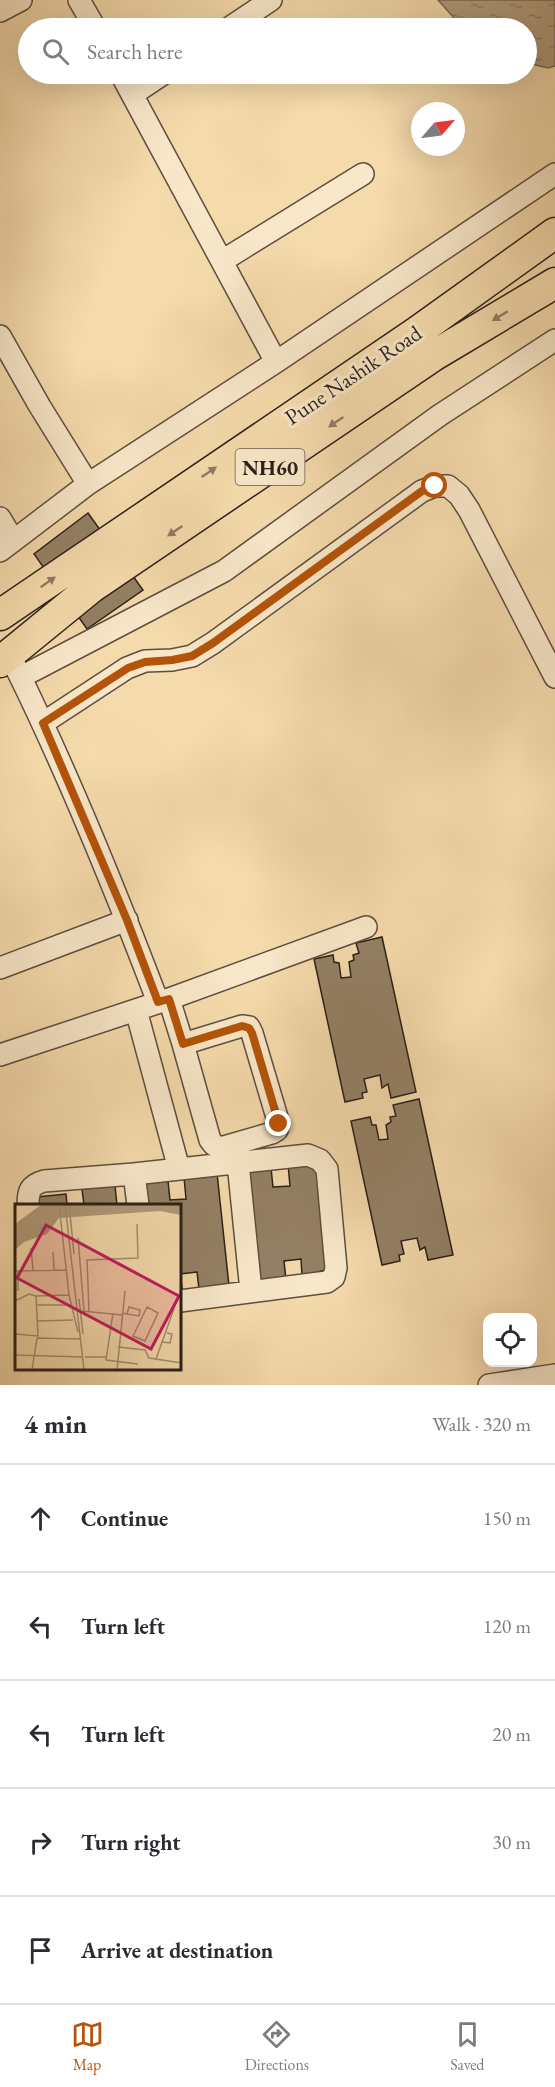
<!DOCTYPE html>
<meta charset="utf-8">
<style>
:root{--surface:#fff;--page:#f7f7f7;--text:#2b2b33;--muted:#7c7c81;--line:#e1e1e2;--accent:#b45309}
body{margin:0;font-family:"EB Garamond",serif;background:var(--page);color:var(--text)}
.controls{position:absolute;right:18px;bottom:18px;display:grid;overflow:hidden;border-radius:12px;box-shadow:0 6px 24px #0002}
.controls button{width:54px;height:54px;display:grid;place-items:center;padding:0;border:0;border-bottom:2px solid var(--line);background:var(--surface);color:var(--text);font:30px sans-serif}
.compass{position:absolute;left:411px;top:102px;width:54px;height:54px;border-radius:50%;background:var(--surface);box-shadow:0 6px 24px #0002;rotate:62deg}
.stop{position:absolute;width:18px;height:18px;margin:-14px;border:4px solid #b45309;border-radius:50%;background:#fff}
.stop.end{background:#b45309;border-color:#fff;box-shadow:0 2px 6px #0008}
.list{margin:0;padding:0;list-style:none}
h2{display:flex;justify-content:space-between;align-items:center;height:78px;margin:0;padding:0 24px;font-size:26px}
h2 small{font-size:20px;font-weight:400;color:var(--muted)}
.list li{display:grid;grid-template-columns:39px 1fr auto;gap:18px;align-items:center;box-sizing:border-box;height:108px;padding:0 24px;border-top:2px solid var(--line)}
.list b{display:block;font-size:22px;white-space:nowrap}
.list em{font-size:20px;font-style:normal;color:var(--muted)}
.icon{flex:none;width:33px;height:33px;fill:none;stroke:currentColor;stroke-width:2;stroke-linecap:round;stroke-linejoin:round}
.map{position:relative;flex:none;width:555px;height:1385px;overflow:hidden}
.search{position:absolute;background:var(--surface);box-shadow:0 6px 24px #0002;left:18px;right:18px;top:18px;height:66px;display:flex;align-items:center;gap:15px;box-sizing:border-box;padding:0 21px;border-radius:33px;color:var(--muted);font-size:22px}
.sheet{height:618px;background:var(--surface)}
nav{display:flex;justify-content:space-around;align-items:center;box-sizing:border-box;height:84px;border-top:2px solid var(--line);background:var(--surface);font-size:16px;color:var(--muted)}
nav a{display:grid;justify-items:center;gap:3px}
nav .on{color:var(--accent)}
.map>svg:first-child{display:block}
.water{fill:url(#water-ripples);stroke:#7a6953;stroke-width:1.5}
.building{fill:#948065;stroke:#2a1f19;stroke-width:1.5}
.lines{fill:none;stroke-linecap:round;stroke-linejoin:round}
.minor-casing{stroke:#5d4e3e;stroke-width:24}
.highway-casing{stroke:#2a1f19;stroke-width:33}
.minor{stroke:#f8e7c9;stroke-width:21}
.highway{stroke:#f5daac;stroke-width:30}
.oneway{fill:#907c62}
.route{stroke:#b45309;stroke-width:8}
.labels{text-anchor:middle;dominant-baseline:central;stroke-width:6;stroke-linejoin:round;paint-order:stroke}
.shield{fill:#f8e7c9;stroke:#685b4e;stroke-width:1.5}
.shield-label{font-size:21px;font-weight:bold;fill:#2a1f19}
.street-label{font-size:22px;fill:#2a1f19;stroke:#f8e7c9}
.inset-road{fill:none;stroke:#a48f71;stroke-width:1.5}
.view{fill:#c2185b;fill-opacity:0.15;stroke:#c2185b;stroke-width:3}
.inset-edge{fill:none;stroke:#2a1f19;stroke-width:3}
</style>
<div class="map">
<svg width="555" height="1385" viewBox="0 0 555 1385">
<defs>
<pattern id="water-ripples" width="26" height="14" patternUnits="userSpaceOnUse" patternTransform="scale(1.5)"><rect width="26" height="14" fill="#b09a7a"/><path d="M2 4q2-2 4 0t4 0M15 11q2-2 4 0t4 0" fill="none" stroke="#8f7d63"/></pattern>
</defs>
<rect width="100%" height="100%" fill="#f5daac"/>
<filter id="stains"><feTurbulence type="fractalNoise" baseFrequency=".00333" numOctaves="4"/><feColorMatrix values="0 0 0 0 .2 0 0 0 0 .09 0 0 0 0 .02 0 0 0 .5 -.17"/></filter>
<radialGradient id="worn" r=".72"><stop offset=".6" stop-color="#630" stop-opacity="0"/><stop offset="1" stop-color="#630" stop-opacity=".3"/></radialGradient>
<!-- water -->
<path class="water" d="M 438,0 L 555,0 L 555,66 L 548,68 L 527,63 L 526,28 L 463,28 Z"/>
<!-- building -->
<path class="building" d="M 88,513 L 143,590 L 87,629 L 34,554 Z
M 382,937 L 416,1092 L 391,1098 L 388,1084 L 382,1088 L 380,1075 L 364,1079 L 367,1092 L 362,1093 L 363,1098 L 345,1102 L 314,959 L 333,955 L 334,962 L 339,963 L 341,978 L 351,977 L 349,962 L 354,960 L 353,955 L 359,953 L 356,943 Z
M 419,1099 L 453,1255 L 428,1260 L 425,1247 L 420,1250 L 417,1238 L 401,1241 L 404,1254 L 399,1255 L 400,1261 L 382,1265 L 351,1121 L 370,1117 L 372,1125 L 376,1125 L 379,1140 L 388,1139 L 386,1125 L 391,1122 L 390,1117 L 396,1116 L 393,1105 Z
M 288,1164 L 318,1165 L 329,1269 L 302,1276 L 301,1259 L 284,1261 L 286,1280 L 255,1284 L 243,1171 L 271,1168 L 273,1187 L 290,1186 Z
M 217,1173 L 229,1286 L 199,1289 L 197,1272 L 180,1274 L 183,1294 L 180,1294 L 180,1205 L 142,1205 L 139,1184 L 168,1181 L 170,1200 L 186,1199 L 184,1177 Z
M 115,1186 L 117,1205 L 84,1205 L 82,1189 Z
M 66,1194 L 67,1205 L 38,1205 L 37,1197 Z"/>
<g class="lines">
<!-- minor casing -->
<g class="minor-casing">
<path id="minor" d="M 79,0 L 95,28
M 0,11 L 21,0
M 229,28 L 271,0
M 121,74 L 276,362
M 133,94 L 163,74
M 222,261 L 363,174
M 0,336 L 39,405 L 88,484
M 0,518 L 13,540
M 0,551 L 88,484 L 276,362 L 555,174
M 15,666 C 69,775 115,889 158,1002
M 21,677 L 224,571 L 440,415 L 555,340
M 43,723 L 127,668 L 145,661 L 172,660 L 192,656 L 213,643 L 422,491 L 435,486 L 448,486 L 459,495 L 469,510 L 555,677
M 0,968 L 127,920
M 169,999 L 183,1044 L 242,1026 L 249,1027 L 252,1033 L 279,1124 L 277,1130 L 272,1133 L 220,1148 L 214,1145 L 210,1140 L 183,1044
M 136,1010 L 179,1169
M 0,1055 L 169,999 L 366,927
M 238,1163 L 251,1291
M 134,1174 L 138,1205
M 28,1205 C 28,1191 30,1185 44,1181 L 134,1174 L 308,1155 L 320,1160 L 327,1169 L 336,1268 L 334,1277 L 327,1282 L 180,1301
M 489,1385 L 555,1375"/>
</g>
<!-- highway casing -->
<g class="highway-casing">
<path id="highway" d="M 0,615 L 417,332 L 555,233
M 0,662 L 92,587 L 433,356 L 555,283"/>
</g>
<!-- minor -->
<use href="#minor" class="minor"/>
<!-- highway -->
<use href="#highway" class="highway"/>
</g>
<!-- one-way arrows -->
<defs><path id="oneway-solid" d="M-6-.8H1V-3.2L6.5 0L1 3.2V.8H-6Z" transform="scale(1.5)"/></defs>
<g class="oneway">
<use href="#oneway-solid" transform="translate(500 316) rotate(149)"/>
<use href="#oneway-solid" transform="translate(336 422) rotate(146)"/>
<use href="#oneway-solid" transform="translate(209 472) rotate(-34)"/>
<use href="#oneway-solid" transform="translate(175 531) rotate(146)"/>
<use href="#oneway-solid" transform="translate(48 582) rotate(-35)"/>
</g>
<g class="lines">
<!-- route -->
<path class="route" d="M 279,1124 L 252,1033 L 249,1028 L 242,1026 L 183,1044 L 169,999 L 158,1002 L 127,920 L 43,723 L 128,668 L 145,662 L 172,660 L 192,656 L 213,643 L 422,491 L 435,486"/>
</g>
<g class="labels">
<!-- shield labels -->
<rect class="shield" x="235.5" y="449" width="69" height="36" rx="4.5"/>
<g class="shield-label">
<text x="270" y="467">NH60</text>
</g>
<!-- street labels -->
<g class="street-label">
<text transform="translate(353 375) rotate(-34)">Pune Nashik Road</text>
</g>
</g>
<!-- overview -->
<g transform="translate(15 1204)">
<rect width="166" height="166" fill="#f5daac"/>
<path d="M 27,0 L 166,0 L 166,11 L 145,7 L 44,14 L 32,30 L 9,38 L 0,46 L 0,20 Z" fill="#b09a7a"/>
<path class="inset-road" d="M 44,0 L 54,91 L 63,128M 50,0 L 69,166M 54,0 L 59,50M 63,34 L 69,107M 16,44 L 18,66M 38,48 L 39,66M 0,67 L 51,66M 3,87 L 3,67M 64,95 L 68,130M 0,97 L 14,90 L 21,92M 21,101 L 55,101M 132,103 L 143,109 L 130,137 L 118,132 ZM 67,107 L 107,111M 74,107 L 72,56 L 123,54 L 122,20M 98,109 L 91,156 L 123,160M 107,109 L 112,110 L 114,103 L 125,106 L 124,112 L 112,110M 23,117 L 58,116M 0,130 L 23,132 L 21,92 L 54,91M 22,134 L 65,135M 147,138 L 155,139 L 157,130 L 152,129M 103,143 L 130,146 L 134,154 L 167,159M 0,151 L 67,153M 70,153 L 91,153M 141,155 L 167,82M 17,166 L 22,134M 102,166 L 110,87"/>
<path class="view" d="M 31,21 L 164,92 L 136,145 L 2,74 Z"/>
<rect width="166" height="166" class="inset-edge"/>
</g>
<rect width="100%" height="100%" filter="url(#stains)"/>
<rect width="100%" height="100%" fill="url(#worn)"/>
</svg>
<div class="controls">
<button><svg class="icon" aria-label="locate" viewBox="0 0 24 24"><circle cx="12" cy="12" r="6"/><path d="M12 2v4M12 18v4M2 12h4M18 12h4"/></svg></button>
</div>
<svg class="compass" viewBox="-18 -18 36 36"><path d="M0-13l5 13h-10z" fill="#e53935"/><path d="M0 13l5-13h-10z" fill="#7c7c81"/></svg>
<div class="stop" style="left:435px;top:486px"></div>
<div class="stop end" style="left:279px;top:1124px"></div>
<div class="search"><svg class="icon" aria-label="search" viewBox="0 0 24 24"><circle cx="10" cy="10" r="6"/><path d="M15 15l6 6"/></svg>Search here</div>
</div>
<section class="sheet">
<h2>4 min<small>Walk · 320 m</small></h2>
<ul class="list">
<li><svg class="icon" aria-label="ahead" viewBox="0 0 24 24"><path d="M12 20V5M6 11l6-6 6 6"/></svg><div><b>Continue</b></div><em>150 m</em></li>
<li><svg class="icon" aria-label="left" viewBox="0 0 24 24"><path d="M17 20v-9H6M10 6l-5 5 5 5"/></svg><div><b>Turn left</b></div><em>120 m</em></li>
<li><svg class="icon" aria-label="left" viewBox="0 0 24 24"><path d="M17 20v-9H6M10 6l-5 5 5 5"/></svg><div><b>Turn left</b></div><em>20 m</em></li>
<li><svg class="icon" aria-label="right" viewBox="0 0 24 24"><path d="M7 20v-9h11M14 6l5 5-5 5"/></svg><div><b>Turn right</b></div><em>30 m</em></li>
<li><svg class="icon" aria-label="arrive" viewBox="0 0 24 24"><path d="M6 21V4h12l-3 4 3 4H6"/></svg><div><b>Arrive at destination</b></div></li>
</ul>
</section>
<nav>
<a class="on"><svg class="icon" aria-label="map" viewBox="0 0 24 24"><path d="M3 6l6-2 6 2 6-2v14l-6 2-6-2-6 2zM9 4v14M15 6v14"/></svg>Map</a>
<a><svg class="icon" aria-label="directions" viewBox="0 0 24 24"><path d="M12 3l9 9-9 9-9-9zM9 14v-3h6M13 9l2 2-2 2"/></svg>Directions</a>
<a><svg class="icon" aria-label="saved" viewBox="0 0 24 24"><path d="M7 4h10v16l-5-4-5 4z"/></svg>Saved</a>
</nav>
